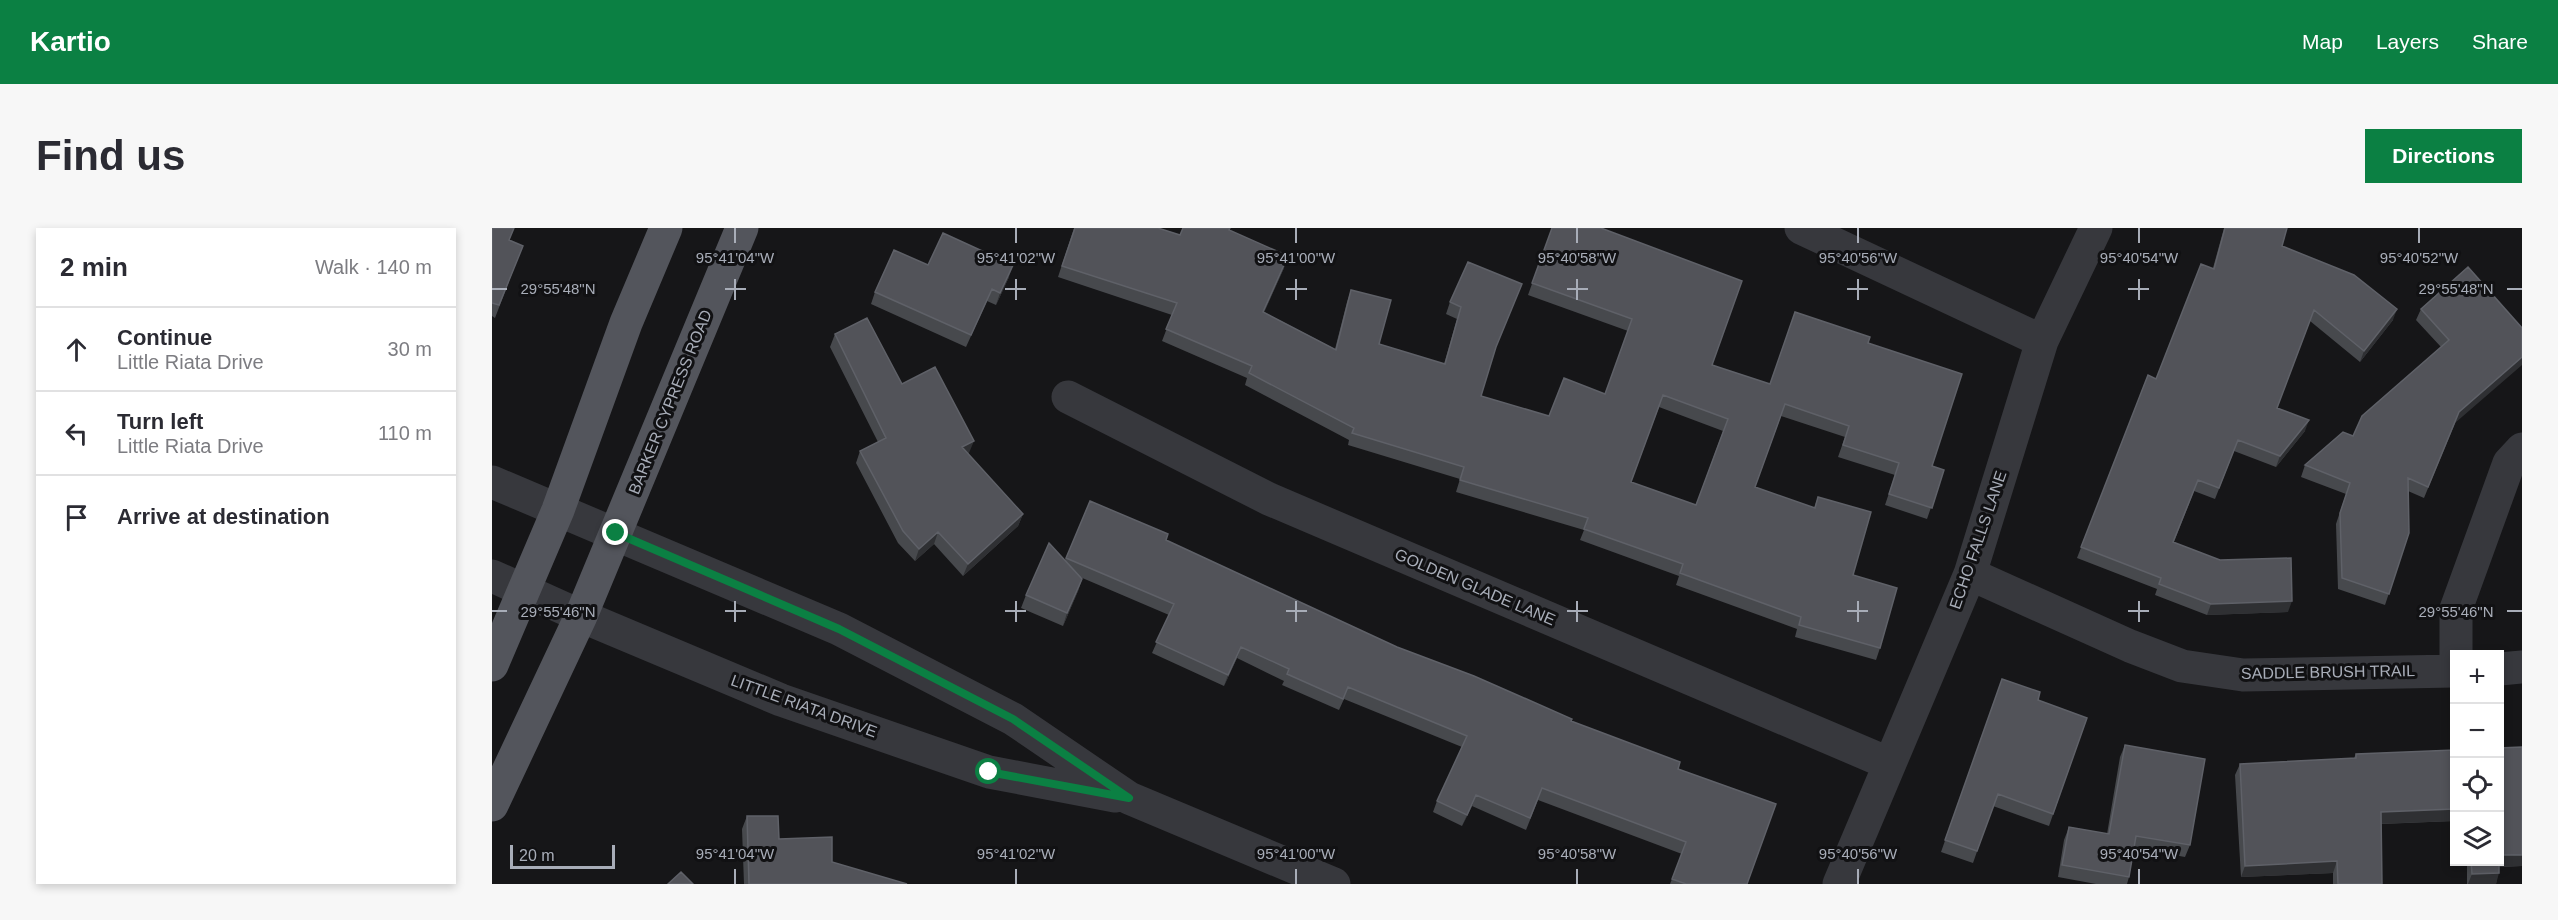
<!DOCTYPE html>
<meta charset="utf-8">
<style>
:root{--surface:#fff;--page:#f7f7f7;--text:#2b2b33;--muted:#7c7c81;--line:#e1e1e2;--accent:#0b8043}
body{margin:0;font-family:Arial,sans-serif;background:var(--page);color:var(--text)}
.controls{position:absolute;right:18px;bottom:18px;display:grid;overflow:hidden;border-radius:0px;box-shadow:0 3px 9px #0003}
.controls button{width:54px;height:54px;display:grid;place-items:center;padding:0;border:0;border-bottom:2px solid var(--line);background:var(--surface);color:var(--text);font:30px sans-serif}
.scale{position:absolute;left:18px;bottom:15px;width:105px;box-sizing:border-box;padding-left:6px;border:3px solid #a8adb8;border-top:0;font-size:16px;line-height:21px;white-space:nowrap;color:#a8adb8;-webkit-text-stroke:4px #111113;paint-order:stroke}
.stop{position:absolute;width:18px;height:18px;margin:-14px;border:4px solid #0b8043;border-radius:50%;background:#fff}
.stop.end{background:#0b8043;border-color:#fff;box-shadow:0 2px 6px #0008}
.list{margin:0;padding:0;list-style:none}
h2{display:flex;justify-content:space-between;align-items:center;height:78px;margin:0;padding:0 24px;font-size:26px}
h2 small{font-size:20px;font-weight:400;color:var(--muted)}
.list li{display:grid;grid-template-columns:39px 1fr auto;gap:18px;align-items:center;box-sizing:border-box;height:84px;padding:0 24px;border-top:2px solid var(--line)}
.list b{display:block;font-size:22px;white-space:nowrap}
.list p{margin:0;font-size:20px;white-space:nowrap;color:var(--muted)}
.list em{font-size:20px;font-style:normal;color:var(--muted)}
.icon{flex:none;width:33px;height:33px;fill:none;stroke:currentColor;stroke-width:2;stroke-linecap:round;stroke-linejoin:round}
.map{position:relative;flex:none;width:2030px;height:656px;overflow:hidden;border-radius:0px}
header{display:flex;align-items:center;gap:36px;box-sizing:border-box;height:84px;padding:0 30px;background:var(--accent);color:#fff}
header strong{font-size:28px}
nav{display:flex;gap:33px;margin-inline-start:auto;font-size:21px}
.intro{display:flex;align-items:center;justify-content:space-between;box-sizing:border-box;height:144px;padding:0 36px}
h1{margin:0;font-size:42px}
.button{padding:15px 27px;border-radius:0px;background:var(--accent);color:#fff;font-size:21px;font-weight:700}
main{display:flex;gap:36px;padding:0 36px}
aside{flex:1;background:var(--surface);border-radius:0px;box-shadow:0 3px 9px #0003}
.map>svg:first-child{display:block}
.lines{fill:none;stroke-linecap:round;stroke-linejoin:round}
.minor{stroke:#37383d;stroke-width:33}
.major{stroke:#53555c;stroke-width:33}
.wall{fill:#47494d;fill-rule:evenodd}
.shaded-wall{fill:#2f3033}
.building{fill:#525359;stroke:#5f6168;stroke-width:1.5;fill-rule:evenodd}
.route{stroke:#0b8043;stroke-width:8}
.ticks{fill:none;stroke:#a8adb8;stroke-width:2}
.labels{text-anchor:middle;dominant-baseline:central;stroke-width:6;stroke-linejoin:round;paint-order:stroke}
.street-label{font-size:16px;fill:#a8adb8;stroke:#111113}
.ticks-label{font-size:15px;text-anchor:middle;fill:#a8adb8;stroke:#111113;stroke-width:6;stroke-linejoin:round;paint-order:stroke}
</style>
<header>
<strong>Kartio</strong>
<nav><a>Map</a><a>Layers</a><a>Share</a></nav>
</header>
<div class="intro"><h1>Find us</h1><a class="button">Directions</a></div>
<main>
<aside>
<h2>2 min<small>Walk · 140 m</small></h2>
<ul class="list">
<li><svg class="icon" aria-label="ahead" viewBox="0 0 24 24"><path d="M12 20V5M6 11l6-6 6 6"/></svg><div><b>Continue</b><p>Little Riata Drive</p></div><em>30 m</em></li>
<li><svg class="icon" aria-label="left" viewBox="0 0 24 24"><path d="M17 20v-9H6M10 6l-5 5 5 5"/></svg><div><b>Turn left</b><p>Little Riata Drive</p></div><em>110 m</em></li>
<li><svg class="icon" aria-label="arrive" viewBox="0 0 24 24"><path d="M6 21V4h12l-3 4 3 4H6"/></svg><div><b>Arrive at destination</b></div></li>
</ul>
</aside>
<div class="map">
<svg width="2030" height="656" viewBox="0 0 2030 656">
<rect width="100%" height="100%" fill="#161618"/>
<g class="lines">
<!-- minor -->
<path class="minor" d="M 1309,0 L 1550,113
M 576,169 L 777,271 L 1396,535
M 0,254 L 347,401 L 521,491 L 637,570 L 842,656
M 1478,346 L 1638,418 L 1690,438 L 1751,447 L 1962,443
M 0,348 L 89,388 L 289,472 L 497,544 L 623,568
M 1964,427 L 1964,381 L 2017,235 L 2030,221
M 2008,441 L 2030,439
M 1347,656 L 1478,346 L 1550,113 L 1604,0"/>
<!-- major -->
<path class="major" d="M 0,437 L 66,282 L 134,95 L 174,0
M 0,577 L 89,388 L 250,0"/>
</g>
<!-- wall -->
<path class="wall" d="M 0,0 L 17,12 L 26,30 L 3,90 L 0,88 Z
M 582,0 L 688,7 L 737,3 L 792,40 L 772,84 L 843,121 L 855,74 L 859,62 L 887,116 L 952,136 L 965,91 L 954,86 L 958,74 L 1030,56 L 1002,124 L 989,168 L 1057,188 L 1113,166 L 1136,103 L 1036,67 L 1060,0 L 1220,137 L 1278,156 L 1376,115 L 1440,238 L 1452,242 L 1435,291 L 1393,277 L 1403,247 L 1346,229 L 1353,209 L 1289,188 L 1263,259 L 1322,280 L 1326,269 L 1361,347 L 1388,420 L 1384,432 L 1303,409 L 1305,401 L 1184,357 L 1187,348 L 1088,312 L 1092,302 L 964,264 L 968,251 L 856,217 L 857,212 L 753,157 L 755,150 L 670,113 L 680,87 L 566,49 ZM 1167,179 L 1231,203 L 1204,277 L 1139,254 Z
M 1732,0 L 1795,0 L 1790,18 L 1901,92 L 1868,134 L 1818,93 L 1785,180 L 1813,203 L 1784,239 L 1742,223 L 1723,271 L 1702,263 L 1682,314 L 1796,384 L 1715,387 L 1663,367 L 1665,361 L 1585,330 L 1656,147 L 1664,151 L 1721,40 Z
M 436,37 L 517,49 L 504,77 L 495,73 L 474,119 L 379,76 L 383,64 Z
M 1976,39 L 1963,195 L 1932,270 L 1916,263 L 1917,305 L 1893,377 L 1846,361 L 1844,296 L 1854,266 L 1809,249 L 1813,237 L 1861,208 L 1949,119 L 1924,92 L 1929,81 Z
M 343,106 L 477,225 L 476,226 L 531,286 L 526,298 L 471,348 L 442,316 L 423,333 L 406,315 L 364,235 L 368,223 L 386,214 L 338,119 Z
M 598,273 L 674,312 L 905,419 L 1079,493 L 1186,541 L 1255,656 L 1178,656 L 1190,626 L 1046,572 L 1034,602 L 980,578 L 970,598 L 941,584 L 945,573 L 970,519 L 852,471 L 847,482 L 790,457 L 792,453 L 745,430 L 732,458 L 660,425 L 677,387 L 588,349 L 590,351 L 586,363 L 571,398 L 529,380 L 534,367 L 573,332 Z
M 1510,451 L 1546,472 L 1595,490 L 1557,598 L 1501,578 L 1481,635 L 1449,624 Z
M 1633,517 L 1698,617 L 1693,629 L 1642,620 L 1637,649 L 1635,656 L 1604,656 L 1566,649 L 1572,612 L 1577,599 L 1615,606 L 1628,529 Z
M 1864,526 L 1962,593 L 1889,596 L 1890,656 L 1841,656 L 1841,645 L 1749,649 L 1743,547 L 1748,536 L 1862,530 Z
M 255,588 L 287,611 L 340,634 L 415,656 L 252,656 L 250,601 Z
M 1975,633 L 2007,633 L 2030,638 L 2007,639 L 2004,656 L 1975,656 Z"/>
<!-- shaded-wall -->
<path class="shaded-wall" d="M 796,28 L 792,40 L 767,96 L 771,84 Z
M 521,37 L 517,49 L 504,77 L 508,65 Z
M 1905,81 L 1901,92 L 1868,134 L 1872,123 Z
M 2030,129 L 2030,137 L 1963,195 L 1932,270 L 1967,184 Z
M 1817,192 L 1813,203 L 1784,239 L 1788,228 Z
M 482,213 L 477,225 L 465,232 L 470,219 Z
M 531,286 L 526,298 L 471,348 L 476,336 Z
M 446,304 L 442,316 L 423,333 L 427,321 Z
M 590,351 L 586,363 L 571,398 L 575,385 Z
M 1800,373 L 1796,384 L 1715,387 L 1719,376 Z
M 749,419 L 745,430 L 732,458 L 736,447 Z
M 984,567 L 980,578 L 970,598 L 975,587 Z
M 1962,581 L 1962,593 L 1884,596 L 1889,584 Z
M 2007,627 L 2030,627 L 2030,638 L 2003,639 Z
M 1845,633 L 1841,645 L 1749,649 L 1753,638 Z
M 2007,645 L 2004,656 L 1976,656 L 1980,646 Z"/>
<!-- building -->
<path class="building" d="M 0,0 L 22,0 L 17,12 L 31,18 L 7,77 L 0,75 Z
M 583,0 L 666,0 L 688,7 L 691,0 L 738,0 L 737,2 L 796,28 L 771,84 L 844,122 L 859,62 L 899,72 L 887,116 L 953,136 L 969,79 L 958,74 L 976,34 L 1030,56 L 1004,119 L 989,168 L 1057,188 L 1072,150 L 1113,166 L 1140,91 L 1040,55 L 1060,0 L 1109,0 L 1250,53 L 1220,137 L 1278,156 L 1303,84 L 1378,109 L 1376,115 L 1470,146 L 1440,238 L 1452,242 L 1440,280 L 1397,266 L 1407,235 L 1351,217 L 1357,198 L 1293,176 L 1263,259 L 1323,280 L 1326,269 L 1379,284 L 1361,347 L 1405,360 L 1388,420 L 1307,397 L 1309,389 L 1188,345 L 1191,336 L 1092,301 L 1096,290 L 968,252 L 972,239 L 860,205 L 862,200 L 757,145 L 760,138 L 674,101 L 685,75 L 570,38 ZM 1171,167 L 1236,191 L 1204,277 L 1139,254 Z
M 1733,0 L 1795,0 L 1790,18 L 1862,47 L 1905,81 L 1872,123 L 1822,82 L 1785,180 L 1817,192 L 1788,228 L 1746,212 L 1727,260 L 1706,252 L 1681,314 L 1728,332 L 1799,330 L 1800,373 L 1719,376 L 1667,356 L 1669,350 L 1589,319 L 1656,147 L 1664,151 L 1709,36 L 1722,41 Z
M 451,5 L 521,37 L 508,65 L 500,61 L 479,107 L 383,64 L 402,22 L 436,37 Z
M 1976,39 L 2030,100 L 2030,129 L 1967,184 L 1936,259 L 1916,250 L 1917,305 L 1897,366 L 1850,350 L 1848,285 L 1858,255 L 1813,237 L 1851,204 L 1861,208 L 1870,188 L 1957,112 L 1929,81 Z
M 375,90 L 410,156 L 443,139 L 482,213 L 470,219 L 531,286 L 476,336 L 446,304 L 427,321 L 411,303 L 368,223 L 394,210 L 343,106 Z
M 598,273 L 676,306 L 674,312 L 905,419 L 982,448 L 1080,491 L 1079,493 L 1188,534 L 1186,541 L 1284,576 L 1255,656 L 1194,656 L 1180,651 L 1194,614 L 1050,560 L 1038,590 L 984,567 L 975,587 L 945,573 L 975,508 L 856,459 L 851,471 L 795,446 L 797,441 L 749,419 L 736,447 L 664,414 L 682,376 L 574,330 Z
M 557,315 L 590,351 L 575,385 L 534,367 Z
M 1510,451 L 1548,464 L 1546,472 L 1595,490 L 1561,586 L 1506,566 L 1485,623 L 1453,612 Z
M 1633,517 L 1713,531 L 1698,617 L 1644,608 L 1637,649 L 1570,637 L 1577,599 L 1617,606 Z
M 2030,519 L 2030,627 L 2007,627 L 2007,520 Z
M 1962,522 L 1962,581 L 1889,584 L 1890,656 L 1846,656 L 1845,633 L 1753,638 L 1748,536 L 1864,530 L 1864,526 Z
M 255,588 L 286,588 L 287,611 L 340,609 L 340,634 L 415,656 L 257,656 Z
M 1979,633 L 2007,633 L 2007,645 L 1980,646 Z
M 189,644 L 201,656 L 176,656 Z"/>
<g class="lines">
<!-- route -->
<path class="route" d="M 124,305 L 347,401 L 521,491 L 637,570 L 497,544"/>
</g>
<!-- ticks -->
<path class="ticks" d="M 243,0 L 243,15M 524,0 L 524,15M 804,0 L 804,15M 1085,0 L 1085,15M 1366,0 L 1366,15M 1647,0 L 1647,15M 1927,0 L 1927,15M 243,51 L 243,72M 524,51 L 524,72M 804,51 L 804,72M 1085,51 L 1085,72M 1366,51 L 1366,72M 1647,51 L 1647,72M 0,61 L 15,61M 233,61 L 254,61M 513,61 L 534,61M 794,61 L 815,61M 1075,61 L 1096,61M 1355,61 L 1376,61M 1636,61 L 1657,61M 2015,61 L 2030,61M 243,373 L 243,394M 524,373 L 524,394M 804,373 L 804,394M 1085,373 L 1085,394M 1366,373 L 1366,394M 1647,373 L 1647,394M 0,383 L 15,383M 233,383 L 254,383M 513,383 L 534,383M 794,383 L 815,383M 1075,383 L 1096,383M 1355,383 L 1376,383M 1636,383 L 1657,383M 2015,383 L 2030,383M 243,641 L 243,656M 524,641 L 524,656M 804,641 L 804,656M 1085,641 L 1085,656M 1366,641 L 1366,656M 1647,641 L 1647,656"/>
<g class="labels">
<!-- street labels -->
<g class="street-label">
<text transform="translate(178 174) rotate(-68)">BARKER CYPRESS ROAD</text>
<text transform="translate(1486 312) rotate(-71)">ECHO FALLS LANE</text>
<text transform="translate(983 359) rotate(23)">GOLDEN GLADE LANE</text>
<text transform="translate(1836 444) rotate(-1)">SADDLE BRUSH TRAIL</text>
<text transform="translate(312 478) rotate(20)">LITTLE RIATA DRIVE</text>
</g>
</g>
<g class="ticks-label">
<text x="243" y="35">95°41'04"W</text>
<text x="524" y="35">95°41'02"W</text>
<text x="804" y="35">95°41'00"W</text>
<text x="1085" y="35">95°40'58"W</text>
<text x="1366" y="35">95°40'56"W</text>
<text x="1647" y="35">95°40'54"W</text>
<text x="1927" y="35">95°40'52"W</text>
<text x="66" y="66">29°55'48"N</text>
<text x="1964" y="66">29°55'48"N</text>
<text x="66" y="389">29°55'46"N</text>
<text x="1964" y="389">29°55'46"N</text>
<text x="243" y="631">95°41'04"W</text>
<text x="524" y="631">95°41'02"W</text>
<text x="804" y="631">95°41'00"W</text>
<text x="1085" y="631">95°40'58"W</text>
<text x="1366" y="631">95°40'56"W</text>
<text x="1647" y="631">95°40'54"W</text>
</g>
</svg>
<div class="controls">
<button>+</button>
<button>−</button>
<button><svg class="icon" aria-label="locate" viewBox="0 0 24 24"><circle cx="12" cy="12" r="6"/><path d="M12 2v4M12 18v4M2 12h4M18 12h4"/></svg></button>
<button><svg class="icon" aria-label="layers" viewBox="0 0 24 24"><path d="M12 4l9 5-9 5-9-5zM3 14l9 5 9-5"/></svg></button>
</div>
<div class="scale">20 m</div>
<div class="stop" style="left:497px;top:544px"></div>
<div class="stop end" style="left:124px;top:305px"></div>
</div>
</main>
